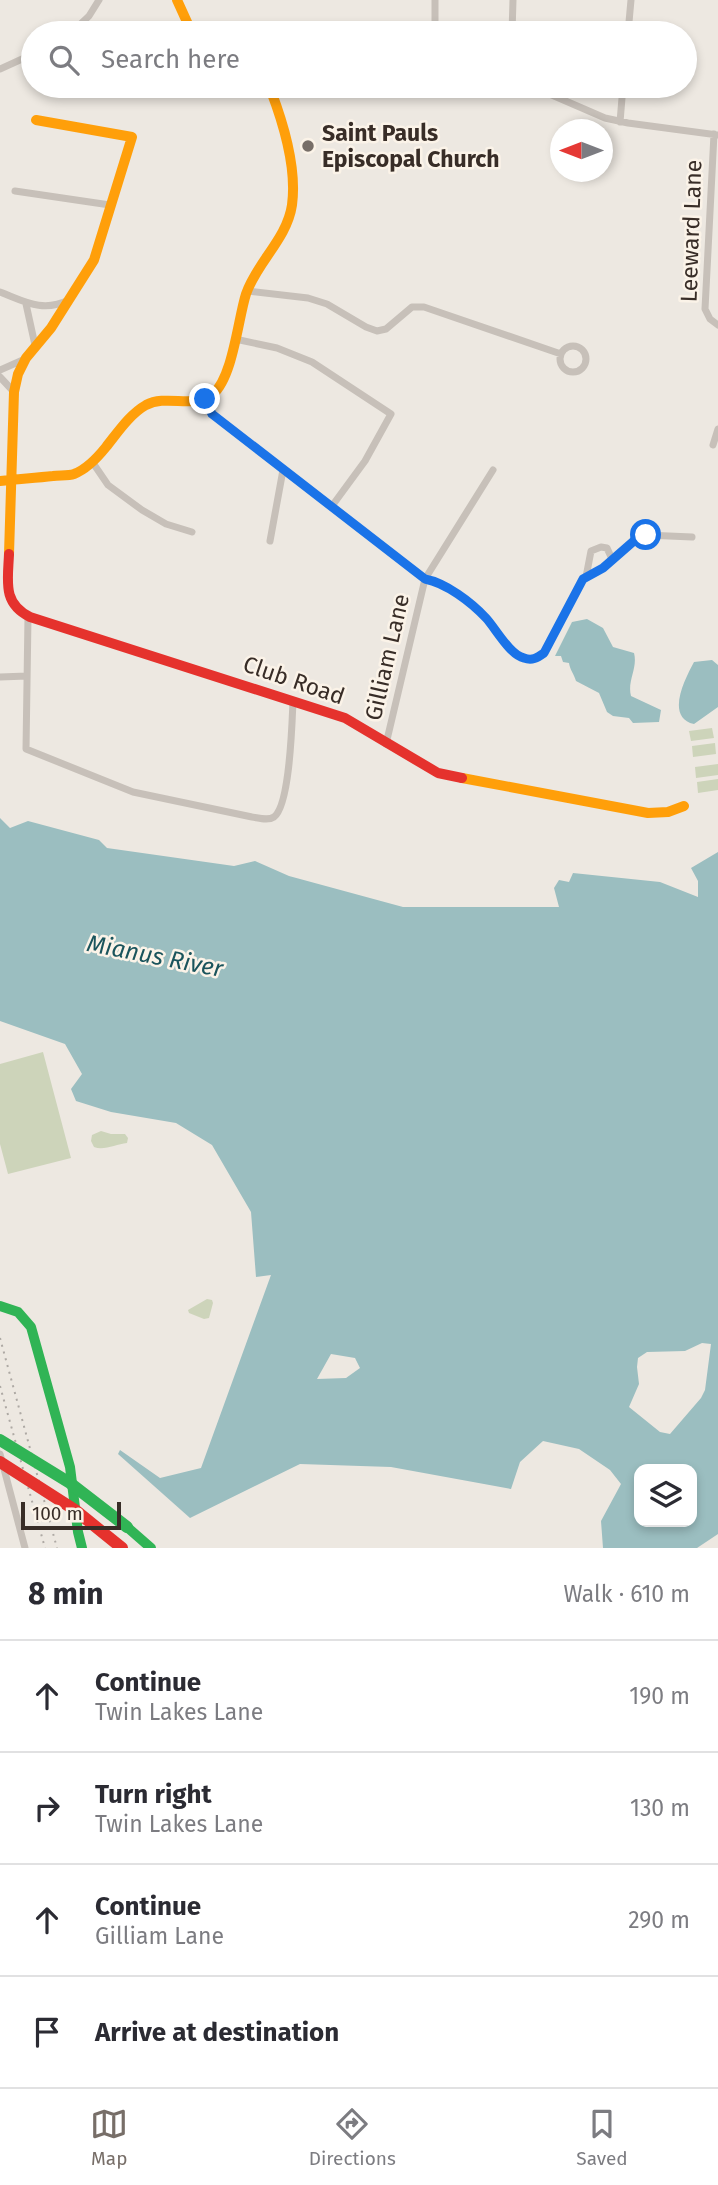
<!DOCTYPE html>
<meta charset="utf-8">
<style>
:root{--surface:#fff;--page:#f7f7f7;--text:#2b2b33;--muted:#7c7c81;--line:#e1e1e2;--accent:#776e68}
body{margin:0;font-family:"Fira Sans",sans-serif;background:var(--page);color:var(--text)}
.controls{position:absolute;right:21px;bottom:21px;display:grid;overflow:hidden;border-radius:14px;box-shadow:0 4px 10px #0003}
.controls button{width:63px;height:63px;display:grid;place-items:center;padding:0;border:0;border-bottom:2px solid var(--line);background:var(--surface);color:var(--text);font:35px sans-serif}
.compass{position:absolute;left:550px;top:119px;width:63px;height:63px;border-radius:50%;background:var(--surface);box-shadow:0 4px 10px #0003;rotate:270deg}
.scale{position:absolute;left:21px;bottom:18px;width:100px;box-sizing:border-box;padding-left:7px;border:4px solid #382d27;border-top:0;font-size:19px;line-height:24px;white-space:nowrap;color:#382d27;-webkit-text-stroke:5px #fbf3e8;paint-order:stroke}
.stop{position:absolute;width:21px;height:21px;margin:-16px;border:5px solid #1a73e8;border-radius:50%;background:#fff}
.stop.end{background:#1a73e8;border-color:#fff;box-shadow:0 2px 7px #0008}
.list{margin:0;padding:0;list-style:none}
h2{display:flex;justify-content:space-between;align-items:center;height:91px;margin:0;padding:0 28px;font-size:30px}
h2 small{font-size:23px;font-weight:400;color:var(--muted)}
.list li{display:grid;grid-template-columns:46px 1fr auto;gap:21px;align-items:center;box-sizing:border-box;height:112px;padding:0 28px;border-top:2px solid var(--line)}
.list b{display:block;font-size:26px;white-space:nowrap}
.list p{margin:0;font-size:23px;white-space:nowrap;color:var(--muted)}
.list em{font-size:23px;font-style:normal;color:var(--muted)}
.icon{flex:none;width:38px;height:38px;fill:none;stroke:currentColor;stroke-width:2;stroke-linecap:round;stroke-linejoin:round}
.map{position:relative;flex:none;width:718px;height:1548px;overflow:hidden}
.search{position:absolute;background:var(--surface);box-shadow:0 4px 10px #0003;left:21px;right:21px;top:21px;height:77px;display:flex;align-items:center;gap:18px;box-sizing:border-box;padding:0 24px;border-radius:38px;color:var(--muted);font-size:26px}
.sheet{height:539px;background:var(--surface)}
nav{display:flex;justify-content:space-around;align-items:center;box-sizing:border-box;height:98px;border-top:2px solid var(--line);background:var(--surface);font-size:19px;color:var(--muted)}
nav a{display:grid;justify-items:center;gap:4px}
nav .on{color:var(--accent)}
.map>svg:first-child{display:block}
.green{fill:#cdd4ba}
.water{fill:#9bbec0;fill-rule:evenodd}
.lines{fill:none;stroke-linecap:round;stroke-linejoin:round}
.street{stroke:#c7c0b9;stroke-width:7}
.fast{stroke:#30b455;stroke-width:10}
.slow{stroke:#ff9f0a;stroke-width:10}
.jam{stroke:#e5322d;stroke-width:10}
.rail{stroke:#aea9a4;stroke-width:2;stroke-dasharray:2 5;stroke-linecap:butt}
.fast-bridge{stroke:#30b455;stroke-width:12}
.jam-bridge{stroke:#e5322d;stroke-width:12}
.route{stroke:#1a73e8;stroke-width:9}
.poi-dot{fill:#776e68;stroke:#fbf3e8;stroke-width:2.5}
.labels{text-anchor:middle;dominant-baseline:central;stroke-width:5;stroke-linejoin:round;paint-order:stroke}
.poi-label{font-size:23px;font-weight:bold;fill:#382d27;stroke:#fbf3e8;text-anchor:start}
.street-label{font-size:23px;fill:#382d27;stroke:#fbf3e8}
.water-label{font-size:24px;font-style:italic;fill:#1a545c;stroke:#fbf3e8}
</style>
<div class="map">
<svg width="718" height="1548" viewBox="0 0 718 1548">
<rect width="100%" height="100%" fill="#ede8e1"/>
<!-- green -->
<path class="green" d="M 712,728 L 714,738 L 691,741 L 689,731 Z
M 715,743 L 716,754 L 693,757 L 692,746 Z
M 718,764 L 718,775 L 696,778 L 695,767 Z
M 718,779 L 718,790 L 698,793 L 697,782 Z
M 43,1052 L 71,1158 L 8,1174 L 0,1144 L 0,1064 Z
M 101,1131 L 111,1134 L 125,1134 L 128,1138 L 127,1143 C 116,1144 104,1151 94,1147 L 91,1141 L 92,1135 Z
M 207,1299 L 212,1300 L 213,1303 L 209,1318 L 204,1319 L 189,1313 L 188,1310 Z"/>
<!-- water -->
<path class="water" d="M 587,619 L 603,628 L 613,647 L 634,653 C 638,668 627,681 631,696 L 661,710 L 659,722 L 633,723 L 629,718 L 613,716 L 607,712 L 599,693 L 576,681 C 574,674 570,670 569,663 L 563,662 L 561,656 L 555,656 L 572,622 Z
M 712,660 L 718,665 L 718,707 L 694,724 C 665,717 685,679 694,662 Z
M 0,818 L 10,828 L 28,821 L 99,840 L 107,848 L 234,866 L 255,861 L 289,876 L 403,907 L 559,907 L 554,888 L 559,880 L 569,882 L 573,873 L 660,882 L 698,897 L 698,881 L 691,868 L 718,852 L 718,1534 L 697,1548 L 603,1548 L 601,1521 L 621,1484 L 610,1470 L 579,1449 L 543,1441 L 520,1462 L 511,1489 L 391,1467 L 300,1464 L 190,1518 L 118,1454 L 120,1450 L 160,1478 L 201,1468 L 271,1275 L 256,1277 L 251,1212 L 212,1145 L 176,1123 L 111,1112 L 76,1101 L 71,1089 L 82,1074 L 65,1044 L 0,1021 ZM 702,1343 L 711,1344 L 705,1390 L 701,1398 L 670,1434 L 660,1432 L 629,1407 L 639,1384 L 637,1367 L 638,1358 L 647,1352 L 685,1351 ZM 331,1354 L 355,1358 L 360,1368 L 346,1378 L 317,1379 ZM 692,1469 L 692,1522 L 639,1522 L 639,1469 Z"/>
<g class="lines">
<!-- street -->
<path class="street" d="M 435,0 L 435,33
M 71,33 L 89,16 L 99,0
M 512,33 L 513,0
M 628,33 L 631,0
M 0,69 L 33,54
M 531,86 L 605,118 L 628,123 L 718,135
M 271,91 L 291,86
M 620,122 L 623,86
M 714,134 L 705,309 L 710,319 L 718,325
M 15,191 L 110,205
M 247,291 L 308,298 L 327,304 L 366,327 L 377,331 L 386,329 L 412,307 L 424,307 L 561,354
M 0,292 C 24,301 42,313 69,300
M 26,304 L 35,345
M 235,339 L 277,348 L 312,362 L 391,414 L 365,461 L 332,506
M560 359a13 13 0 1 1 26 0a13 13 0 1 1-26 0Z
M 0,370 L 25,359
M 0,377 L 14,392
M 205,399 L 212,414 L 425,579 L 386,744
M 713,445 L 718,429
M 93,463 L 108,485 L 142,510 L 166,524 L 192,532
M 493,470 L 425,579 C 446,583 471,602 486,618 C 495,629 510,655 524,658 C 532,661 537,658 544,653 L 583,579 L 603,568 L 635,540 L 646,535 L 692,537
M 270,541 L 283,470
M 586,577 L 591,551 L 601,547 L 607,548 L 612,559
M 28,617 L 26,749 L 133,792 L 252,817 C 259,818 268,821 274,817 C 290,805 292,723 293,701
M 0,677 L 27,676
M 0,1454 L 25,1548"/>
<!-- fast -->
<path class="fast" d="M 0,1306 L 18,1312 L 31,1327 L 70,1467 L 78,1532 L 82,1548
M 127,1527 L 151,1548"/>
<!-- slow -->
<path class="slow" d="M 177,0 L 192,33
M 0,481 C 18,479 35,478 53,476 C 59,475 68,476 74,474 C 87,469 98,457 106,447 C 118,432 130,414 146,405 C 167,394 195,409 213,394 C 233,377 238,319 246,294 C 257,262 287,239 292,205 C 297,168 284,125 271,91 L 256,86
M 9,554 L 14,392 L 18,374 L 26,358 L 51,328 L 94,260 L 132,137 L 36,120
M 462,778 L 648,813 L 668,812 L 684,806"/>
<!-- jam -->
<path class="jam" d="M 9,554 C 8,581 2,603 30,617 L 345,718 L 438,773 L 462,778"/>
<!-- rail -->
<path class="rail" d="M 0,1338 L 57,1548
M 0,1386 L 45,1548"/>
<!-- fast-bridge -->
<path class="fast-bridge" d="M 0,1440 L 70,1483 L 127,1527"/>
<!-- jam-bridge -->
<path class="jam-bridge" d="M 0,1462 L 75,1510 L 122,1548"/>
</g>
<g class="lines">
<!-- route -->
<path class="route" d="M 205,399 L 212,414 L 425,579 C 446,583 471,602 486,618 C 496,629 510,655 524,658 C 532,661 537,658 544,653 L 583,579 L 603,568 L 635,540 L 646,535"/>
</g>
<!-- markers -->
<circle class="poi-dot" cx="308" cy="146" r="7"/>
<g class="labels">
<!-- poi labels -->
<g class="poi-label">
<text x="322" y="133">Saint Pauls<tspan x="322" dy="26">Episcopal Church</tspan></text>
</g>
<!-- street labels -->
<g class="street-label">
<text transform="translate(691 231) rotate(-88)">Leeward Lane</text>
<text transform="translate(387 657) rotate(-77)">Gilliam Lane</text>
<text transform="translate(294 680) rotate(19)">Club Road</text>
</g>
<!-- water labels -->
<g class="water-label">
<text transform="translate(155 956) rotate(11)">Mianus River</text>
</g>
</g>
</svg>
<div class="controls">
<button><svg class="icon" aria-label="layers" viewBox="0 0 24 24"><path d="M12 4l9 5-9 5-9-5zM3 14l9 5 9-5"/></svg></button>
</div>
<svg class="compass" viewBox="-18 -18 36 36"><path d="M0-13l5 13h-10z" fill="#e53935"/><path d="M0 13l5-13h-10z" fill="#7c7c81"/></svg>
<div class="scale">100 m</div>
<div class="stop" style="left:646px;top:535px"></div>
<div class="stop end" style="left:205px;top:399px"></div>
<div class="search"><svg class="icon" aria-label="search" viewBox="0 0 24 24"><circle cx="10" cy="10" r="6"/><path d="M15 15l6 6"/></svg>Search here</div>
</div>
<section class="sheet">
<h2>8 min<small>Walk · 610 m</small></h2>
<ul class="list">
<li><svg class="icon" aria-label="ahead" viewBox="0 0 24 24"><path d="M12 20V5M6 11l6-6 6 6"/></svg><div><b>Continue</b><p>Twin Lakes Lane</p></div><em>190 m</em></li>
<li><svg class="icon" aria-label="right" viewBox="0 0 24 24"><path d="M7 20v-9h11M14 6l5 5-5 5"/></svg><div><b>Turn right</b><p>Twin Lakes Lane</p></div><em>130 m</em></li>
<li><svg class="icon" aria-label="ahead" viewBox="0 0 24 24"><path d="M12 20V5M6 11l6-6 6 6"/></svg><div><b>Continue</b><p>Gilliam Lane</p></div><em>290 m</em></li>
<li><svg class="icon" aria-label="arrive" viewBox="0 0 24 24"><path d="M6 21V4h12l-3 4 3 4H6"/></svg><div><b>Arrive at destination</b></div></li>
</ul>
</section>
<nav>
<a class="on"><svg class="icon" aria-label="map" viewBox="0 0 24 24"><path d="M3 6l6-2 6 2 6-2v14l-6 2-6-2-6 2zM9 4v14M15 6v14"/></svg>Map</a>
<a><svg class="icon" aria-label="directions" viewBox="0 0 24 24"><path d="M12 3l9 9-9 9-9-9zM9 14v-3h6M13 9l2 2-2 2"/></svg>Directions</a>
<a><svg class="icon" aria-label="saved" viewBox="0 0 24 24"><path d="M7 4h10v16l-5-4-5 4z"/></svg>Saved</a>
</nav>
